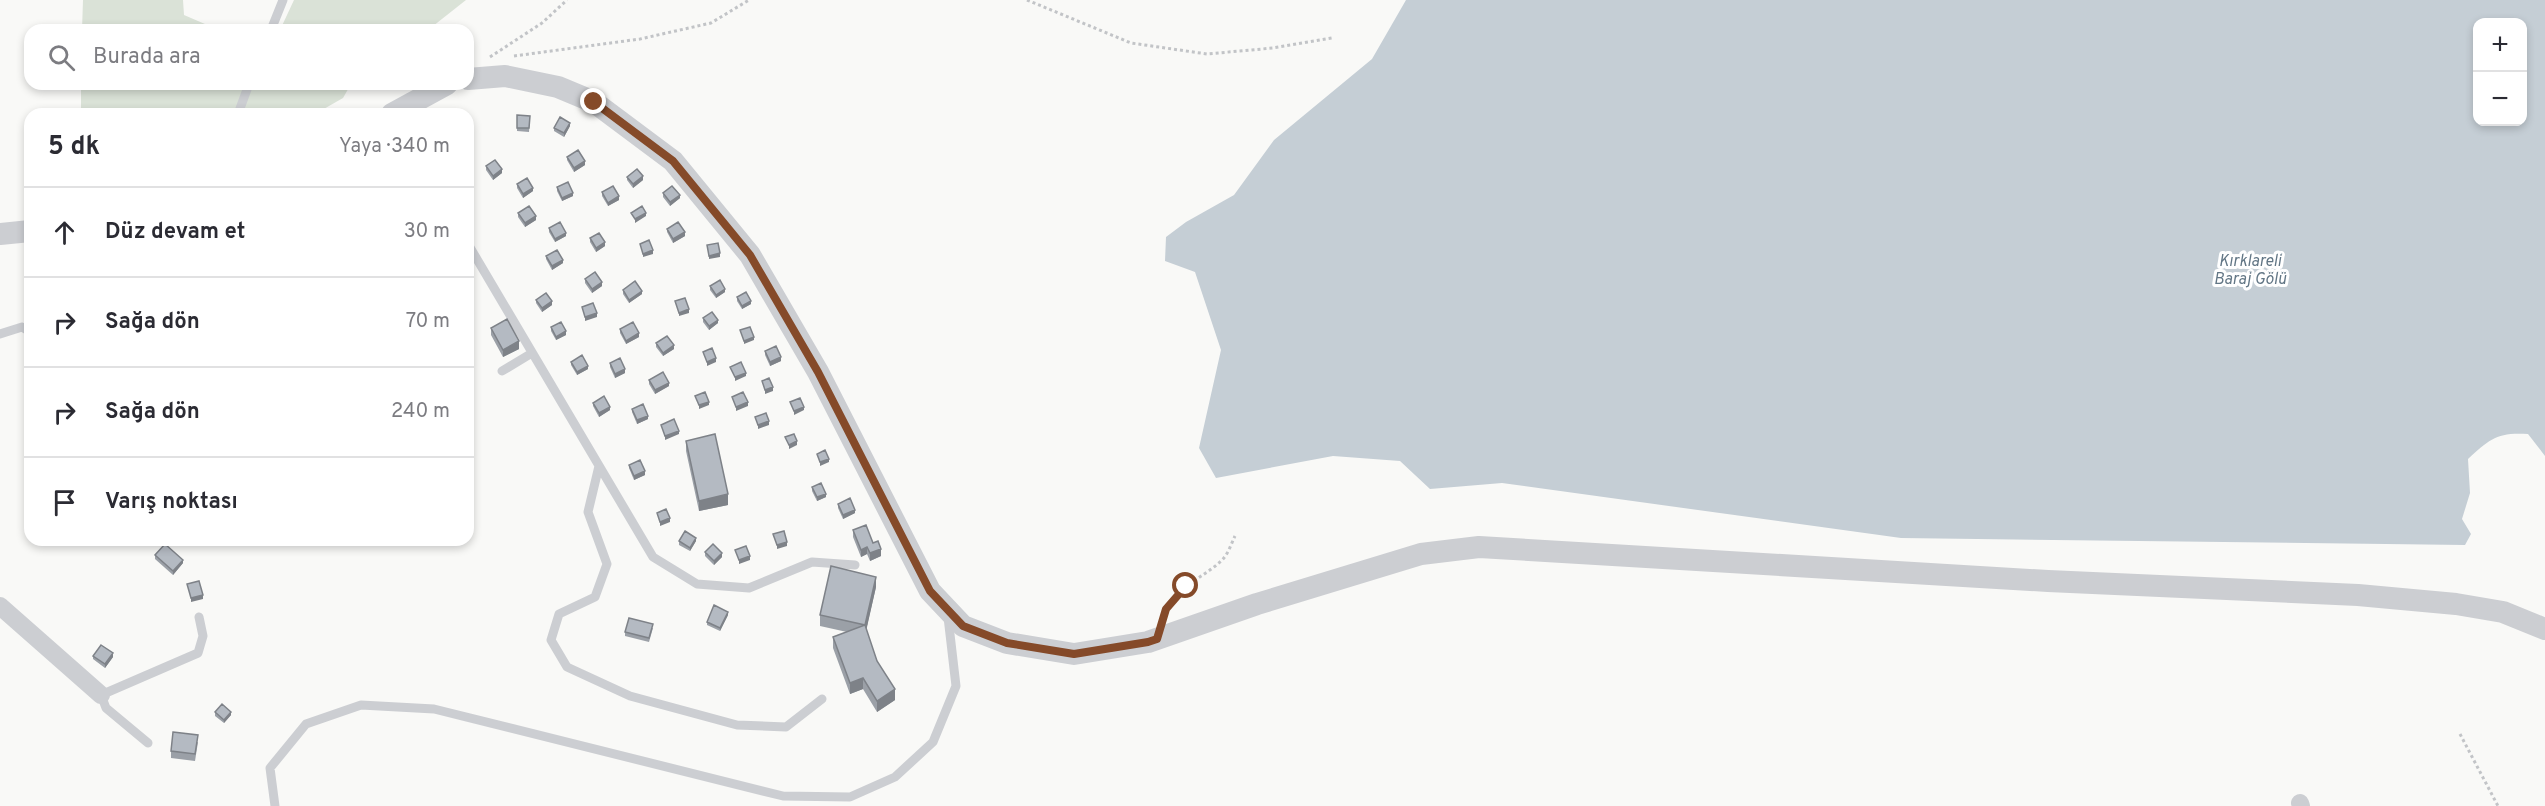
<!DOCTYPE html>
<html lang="tr">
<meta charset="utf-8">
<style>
:root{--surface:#fff;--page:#f2f2f3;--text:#2b2b33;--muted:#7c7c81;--line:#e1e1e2}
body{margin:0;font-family:Overpass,sans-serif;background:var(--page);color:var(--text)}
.controls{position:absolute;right:18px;top:18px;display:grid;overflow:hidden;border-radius:12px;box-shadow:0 3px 9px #0003}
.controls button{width:54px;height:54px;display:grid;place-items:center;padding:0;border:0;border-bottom:2px solid var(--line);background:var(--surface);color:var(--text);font:30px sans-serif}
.stop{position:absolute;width:18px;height:18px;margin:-14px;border:4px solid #854a29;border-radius:50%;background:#fff}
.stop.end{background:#854a29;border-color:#fff;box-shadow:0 2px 6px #0008}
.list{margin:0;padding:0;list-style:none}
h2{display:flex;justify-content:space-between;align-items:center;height:78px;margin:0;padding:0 24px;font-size:26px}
h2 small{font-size:20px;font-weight:400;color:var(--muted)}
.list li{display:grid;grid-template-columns:39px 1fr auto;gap:18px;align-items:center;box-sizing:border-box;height:90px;padding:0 24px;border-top:2px solid var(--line)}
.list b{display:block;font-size:22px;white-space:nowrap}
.list em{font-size:20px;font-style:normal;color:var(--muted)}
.icon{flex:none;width:33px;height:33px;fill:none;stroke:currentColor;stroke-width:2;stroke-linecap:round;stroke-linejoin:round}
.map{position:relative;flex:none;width:2545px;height:806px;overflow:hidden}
.search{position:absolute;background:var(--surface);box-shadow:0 3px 9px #0003;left:24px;top:24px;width:450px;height:66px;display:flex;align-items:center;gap:15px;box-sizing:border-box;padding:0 21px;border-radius:18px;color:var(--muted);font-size:22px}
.panel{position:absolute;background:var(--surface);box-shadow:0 3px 9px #0003;left:24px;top:108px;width:450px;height:438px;border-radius:18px}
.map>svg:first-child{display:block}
.green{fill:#dae2d7}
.water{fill:#c5ced5;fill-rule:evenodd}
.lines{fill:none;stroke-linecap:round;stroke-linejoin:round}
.path{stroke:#c2c4c7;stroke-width:3;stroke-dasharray:3 3;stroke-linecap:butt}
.service{stroke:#ccced2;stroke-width:9}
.minor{stroke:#ccced2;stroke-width:18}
.tertiary{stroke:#ccced2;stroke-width:22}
.wall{fill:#9ba0a7}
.shaded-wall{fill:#7e8288}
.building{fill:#b4bac2;stroke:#7e8288;stroke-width:1.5}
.route{stroke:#854a29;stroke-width:8}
.labels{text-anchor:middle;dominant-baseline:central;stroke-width:6;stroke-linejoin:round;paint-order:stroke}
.water-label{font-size:16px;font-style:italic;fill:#627685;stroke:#fff}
</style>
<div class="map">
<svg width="2545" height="806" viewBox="0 0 2545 806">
<rect width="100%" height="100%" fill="#f9f9f7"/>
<!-- green -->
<path class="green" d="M 83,0 L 183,0 L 184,15 L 219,30 L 82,30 Z
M 294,0 L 466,0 L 428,30 L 280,30 Z
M 81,84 L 351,84 L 343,98 L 315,114 L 81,114 Z"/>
<!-- water -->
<path class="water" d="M 1406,0 L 2545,0 L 2545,456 L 2528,434 C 2497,432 2490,439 2468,459 L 2470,493 L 2462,519 L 2471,534 L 2465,545 L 1901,538 L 1502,483 L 1430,489 L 1400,461 L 1333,456 L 1216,478 L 1199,448 L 1221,350 L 1195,272 L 1165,261 L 1166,237 L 1186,222 L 1234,195 L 1274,140 L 1372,59 ZM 2478,22 L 2522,22 L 2522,122 L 2478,122 Z"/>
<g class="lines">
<!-- path -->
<path class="path" d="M 1027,0 L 1131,43 L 1207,54 L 1273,48 L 1332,38
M 514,56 L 640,39 L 711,23 L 749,0
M 490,57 L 542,23 L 567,0
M 1164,617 C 1171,589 1202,579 1221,561 C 1228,555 1231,544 1235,536
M 2460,734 L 2498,806"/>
<!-- service -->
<path class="service" d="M 271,30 L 283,0
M 238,114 L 249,84
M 468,244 L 653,557 L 697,584 L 749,588 L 812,562 L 855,565
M 0,334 L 22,327 L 30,332
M 502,371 L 532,353
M 599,466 L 588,512 L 607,564 L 595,597 L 559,614 L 551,640 L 567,667 L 630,696 L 737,725 L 786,727 L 822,699
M 148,743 L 106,708 L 101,695 L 198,653 L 203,636 L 199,617
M 275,806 L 270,768 L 306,724 L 361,705 L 434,709 L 783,796 L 850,797 L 895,777 L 933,742 L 956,686 L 948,617"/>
<!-- minor -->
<path class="minor" d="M 0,606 L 101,695
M 2300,803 L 2301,806"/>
<!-- tertiary -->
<path class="tertiary" d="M 468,79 L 505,76 L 558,87 L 594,102 L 673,161 L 750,255 L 818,372 L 930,591 L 963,626 L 1007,643 L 1074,654 L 1148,642 L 1257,604 L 1421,554 L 1479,547 L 2048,581 L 2358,595 L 2456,604 L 2503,612 L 2545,629
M 392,114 L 447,84
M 0,234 L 30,231"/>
</g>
<!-- wall -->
<path class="wall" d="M 517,115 L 530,116 L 529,132 L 517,131 Z
M 570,126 L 564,137 L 554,131 L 554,128 Z
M 567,157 L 585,165 L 574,172 L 567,160 Z
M 486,166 L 502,173 L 493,180 L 486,170 Z
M 627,177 L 643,180 L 633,188 L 627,180 Z
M 517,184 L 533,191 L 523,198 L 517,188 Z
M 557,187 L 573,196 L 562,201 L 557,191 Z
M 602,192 L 619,200 L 608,206 L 602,196 Z
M 663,193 L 680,198 L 670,206 L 663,197 Z
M 518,213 L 536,220 L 525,227 L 518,217 Z
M 549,228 L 566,236 L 555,242 L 549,232 Z
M 667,229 L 685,236 L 673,243 L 667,232 Z
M 590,238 L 605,246 L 596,252 L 590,242 Z
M 546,256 L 563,263 L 552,270 L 546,259 Z
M 585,279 L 602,286 L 592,293 L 585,283 Z
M 710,286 L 725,292 L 716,298 L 710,290 Z
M 623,290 L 642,294 L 629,303 L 623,294 Z
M 737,297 L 751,304 L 742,309 L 737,301 Z
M 536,300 L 552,305 L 542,312 L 536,303 Z
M 703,318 L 718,323 L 709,330 L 703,322 Z
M 551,327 L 566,335 L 556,340 L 551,331 Z
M 491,328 L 519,349 L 503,357 L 491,335 Z
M 620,329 L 639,337 L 626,344 L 620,333 Z
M 656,343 L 674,349 L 663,356 L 656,347 Z
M 765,351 L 781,361 L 770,366 L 765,355 Z
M 571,362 L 588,369 L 577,375 L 571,365 Z
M 610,363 L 625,373 L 615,378 L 610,367 Z
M 649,380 L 669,386 L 655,394 L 649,384 Z
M 593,403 L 610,410 L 599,417 L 593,406 Z
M 632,409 L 648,419 L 637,424 L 632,412 Z
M 686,441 L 728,505 L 699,511 L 686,451 Z
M 629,465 L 645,475 L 634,480 L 629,468 Z
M 812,487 L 826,497 L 817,501 L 812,491 Z
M 838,504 L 855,513 L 843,519 L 838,508 Z
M 853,530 L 873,543 L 881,556 L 870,561 L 867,554 L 861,557 L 853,537 Z
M 679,541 L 696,541 L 690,551 L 679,545 Z
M 705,552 L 722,557 L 714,565 L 705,556 Z
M 155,555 L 183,563 L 173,575 L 155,559 Z
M 876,587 L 866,630 L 877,661 L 895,700 L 877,712 L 863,689 L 850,694 L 833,648 L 833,637 L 847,632 L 820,626 L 820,615 Z
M 728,615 L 720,631 L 707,625 L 707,622 Z
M 653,628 L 649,642 L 625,636 L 625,632 Z
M 93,656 L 113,657 L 105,668 L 93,659 Z
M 215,712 L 231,715 L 224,723 L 215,716 Z
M 198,742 L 195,761 L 171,758 L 171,751 Z"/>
<!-- shaded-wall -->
<path class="shaded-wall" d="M 570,123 L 570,126 L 564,137 L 564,133 Z
M 585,161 L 585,165 L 574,172 L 574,168 Z
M 502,169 L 502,173 L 493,180 L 493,176 Z
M 643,176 L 643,180 L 633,188 L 633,184 Z
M 533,188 L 533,191 L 523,198 L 523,194 Z
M 573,193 L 573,196 L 562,201 L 562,198 Z
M 680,195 L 680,198 L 670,206 L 670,202 Z
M 619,196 L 619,200 L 608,206 L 608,203 Z
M 646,213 L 646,216 L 635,223 L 635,219 Z
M 536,216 L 536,220 L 525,227 L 525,223 Z
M 685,232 L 685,236 L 673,243 L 673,239 Z
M 566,233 L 566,236 L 555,242 L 555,239 Z
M 605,242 L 605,246 L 596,252 L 596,248 Z
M 653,250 L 653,254 L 643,257 L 643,254 Z
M 720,253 L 720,257 L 709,259 L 709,256 Z
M 563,260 L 563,263 L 552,270 L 552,266 Z
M 602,282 L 602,286 L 592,293 L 592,289 Z
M 725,289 L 725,292 L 716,298 L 716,295 Z
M 642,291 L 642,294 L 629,303 L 629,300 Z
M 552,301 L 552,305 L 542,312 L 542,308 Z
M 751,301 L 751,304 L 742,309 L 742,306 Z
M 689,309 L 689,313 L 679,316 L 679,313 Z
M 597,313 L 597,317 L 585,321 L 585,317 Z
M 718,320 L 718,323 L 709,330 L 709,326 Z
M 566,331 L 566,335 L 556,340 L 556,337 Z
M 639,333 L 639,337 L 626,344 L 626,341 Z
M 754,337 L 754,340 L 744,344 L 744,341 Z
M 519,341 L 519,349 L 503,357 L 503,350 Z
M 674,345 L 674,349 L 663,356 L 663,353 Z
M 781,357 L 781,361 L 770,366 L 770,362 Z
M 716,358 L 716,362 L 707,366 L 707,362 Z
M 588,366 L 588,369 L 577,375 L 577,372 Z
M 625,369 L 625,373 L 615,378 L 615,374 Z
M 746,373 L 746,376 L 735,381 L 735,377 Z
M 669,383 L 669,386 L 655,394 L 655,390 Z
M 773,387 L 773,391 L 765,394 L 765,390 Z
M 709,402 L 709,405 L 699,409 L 699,405 Z
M 748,402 L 748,406 L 736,411 L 736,407 Z
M 610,407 L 610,410 L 599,417 L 599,413 Z
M 804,407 L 804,410 L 794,415 L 794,411 Z
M 648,416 L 648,419 L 637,424 L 637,420 Z
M 769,421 L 769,425 L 758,429 L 758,425 Z
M 679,431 L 679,434 L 665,440 L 665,436 Z
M 797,441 L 797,445 L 789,449 L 789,445 Z
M 829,459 L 829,462 L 820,466 L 820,462 Z
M 645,471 L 645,475 L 634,480 L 634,476 Z
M 728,494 L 728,505 L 699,511 L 699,501 Z
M 826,494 L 826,497 L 817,501 L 817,497 Z
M 855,510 L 855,513 L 843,519 L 843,515 Z
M 670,518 L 670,522 L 660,526 L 660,522 Z
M 696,538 L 696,541 L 690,551 L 690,548 Z
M 787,542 L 787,546 L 777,549 L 777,545 Z
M 867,547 L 867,554 L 861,557 L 861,550 Z
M 881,549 L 881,556 L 870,561 L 870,553 Z
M 722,553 L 722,557 L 714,565 L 714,561 Z
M 750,556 L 750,560 L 739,564 L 739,560 Z
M 183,560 L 183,563 L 173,575 L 173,571 Z
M 876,577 L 876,587 L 865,636 L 865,625 Z
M 203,595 L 203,599 L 191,602 L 191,598 Z
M 728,612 L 728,615 L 720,631 L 720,628 Z
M 113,653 L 113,657 L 105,668 L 105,664 Z
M 863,678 L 863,689 L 850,694 L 850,683 Z
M 895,689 L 895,700 L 877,712 L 877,701 Z
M 231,712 L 231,715 L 224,723 L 224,720 Z"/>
<!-- building -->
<path class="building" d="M 517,115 L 530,116 L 529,128 L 517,128 Z
M 560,117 L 570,123 L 564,133 L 554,128 Z
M 578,150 L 585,161 L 574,168 L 567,157 Z
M 495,160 L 502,169 L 493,176 L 486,166 Z
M 637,169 L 643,176 L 633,184 L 627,177 Z
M 527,178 L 533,188 L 523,194 L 517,184 Z
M 568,182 L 573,193 L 562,198 L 557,187 Z
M 613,186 L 619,196 L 608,203 L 602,192 Z
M 672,186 L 680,195 L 670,202 L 663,193 Z
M 529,206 L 536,216 L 525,223 L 518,213 Z
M 642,206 L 646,213 L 635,219 L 631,213 Z
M 560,222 L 566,233 L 555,239 L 549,228 Z
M 678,222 L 685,232 L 673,239 L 667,229 Z
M 599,233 L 605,242 L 596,248 L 590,238 Z
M 649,240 L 653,250 L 643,254 L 640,244 Z
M 718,243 L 720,253 L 709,256 L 707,245 Z
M 557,250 L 563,260 L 552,266 L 546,256 Z
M 595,272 L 602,282 L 592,289 L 585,279 Z
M 720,280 L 725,289 L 716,295 L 710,286 Z
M 635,281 L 642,291 L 629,300 L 623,290 Z
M 746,292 L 751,301 L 742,306 L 737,297 Z
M 546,293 L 552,301 L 542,308 L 536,300 Z
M 685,298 L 689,309 L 679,313 L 675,301 Z
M 593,303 L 597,313 L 585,317 L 582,307 Z
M 712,312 L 718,320 L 709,326 L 703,318 Z
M 507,319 L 519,341 L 503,350 L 491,328 Z
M 561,322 L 566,331 L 556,337 L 551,327 Z
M 633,322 L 639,333 L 626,341 L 620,329 Z
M 750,327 L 754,337 L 744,341 L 740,330 Z
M 667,336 L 674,345 L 663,353 L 656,343 Z
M 776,346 L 781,357 L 770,362 L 765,351 Z
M 712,348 L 716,358 L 707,362 L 703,352 Z
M 582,355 L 588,366 L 577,372 L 571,362 Z
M 620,358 L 625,369 L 615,374 L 610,363 Z
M 741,362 L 746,373 L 735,377 L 730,367 Z
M 663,372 L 669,383 L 655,390 L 649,380 Z
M 769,378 L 773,387 L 765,390 L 762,381 Z
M 705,392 L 709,402 L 699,405 L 695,396 Z
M 743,392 L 748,402 L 736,407 L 732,397 Z
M 604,396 L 610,407 L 599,413 L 593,403 Z
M 800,398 L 804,407 L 794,411 L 790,402 Z
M 643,404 L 648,416 L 637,420 L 632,409 Z
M 766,413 L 769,421 L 758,425 L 755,417 Z
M 674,419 L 679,431 L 665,436 L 661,425 Z
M 715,434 L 728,494 L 699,501 L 686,441 Z
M 794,434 L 797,441 L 789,445 L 785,437 Z
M 825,450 L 829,459 L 820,462 L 817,454 Z
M 640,460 L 645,471 L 634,476 L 629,465 Z
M 821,483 L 826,494 L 817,497 L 812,487 Z
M 850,498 L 855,510 L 843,515 L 838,504 Z
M 666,509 L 670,518 L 660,522 L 657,513 Z
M 866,525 L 873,543 L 878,541 L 881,549 L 870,553 L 867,547 L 861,550 L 853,530 Z
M 685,531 L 696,538 L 690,548 L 679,541 Z
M 784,531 L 787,542 L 777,545 L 773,534 Z
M 165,544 L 183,560 L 173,571 L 155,555 Z
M 713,544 L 722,553 L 714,561 L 705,552 Z
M 746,546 L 750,556 L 739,560 L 735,550 Z
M 831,566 L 876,577 L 865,625 L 877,661 L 895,689 L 877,701 L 863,678 L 850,683 L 833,637 L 865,625 L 820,615 Z
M 199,581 L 203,595 L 191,598 L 187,584 Z
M 714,605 L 728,612 L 720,628 L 707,622 Z
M 629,618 L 653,624 L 649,638 L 625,632 Z
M 101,645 L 113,653 L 105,664 L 93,656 Z
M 222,704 L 231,712 L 224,720 L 215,712 Z
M 173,732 L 198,735 L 195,754 L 171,751 Z"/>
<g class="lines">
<!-- route -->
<path class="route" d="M 594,102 L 673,161 L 750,255 L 818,372 L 930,591 L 963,626 L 1007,643 L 1074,654 L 1148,642 L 1157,639 L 1166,609 L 1186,586"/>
</g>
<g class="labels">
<!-- water labels -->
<g class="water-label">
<text x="2250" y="262">Kırklareli<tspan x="2250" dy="18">Baraj Gölü</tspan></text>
</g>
</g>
</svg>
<div class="controls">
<button>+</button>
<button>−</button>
</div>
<div class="stop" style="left:1186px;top:586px"></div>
<div class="stop end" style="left:594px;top:102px"></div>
<div class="search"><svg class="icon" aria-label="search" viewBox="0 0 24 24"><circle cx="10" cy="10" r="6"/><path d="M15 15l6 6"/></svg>Burada ara</div>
<section class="panel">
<h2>5 dk<small>Yaya · 340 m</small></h2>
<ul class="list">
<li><svg class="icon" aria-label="ahead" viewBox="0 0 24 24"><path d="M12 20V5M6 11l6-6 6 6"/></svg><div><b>Düz devam et</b></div><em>30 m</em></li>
<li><svg class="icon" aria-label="right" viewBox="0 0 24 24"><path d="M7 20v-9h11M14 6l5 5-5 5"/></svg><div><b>Sağa dön</b></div><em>70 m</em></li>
<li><svg class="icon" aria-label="right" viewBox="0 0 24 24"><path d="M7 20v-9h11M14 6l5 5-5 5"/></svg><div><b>Sağa dön</b></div><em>240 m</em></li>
<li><svg class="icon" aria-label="arrive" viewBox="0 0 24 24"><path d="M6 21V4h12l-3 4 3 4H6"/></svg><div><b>Varış noktası</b></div></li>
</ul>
</section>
</div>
